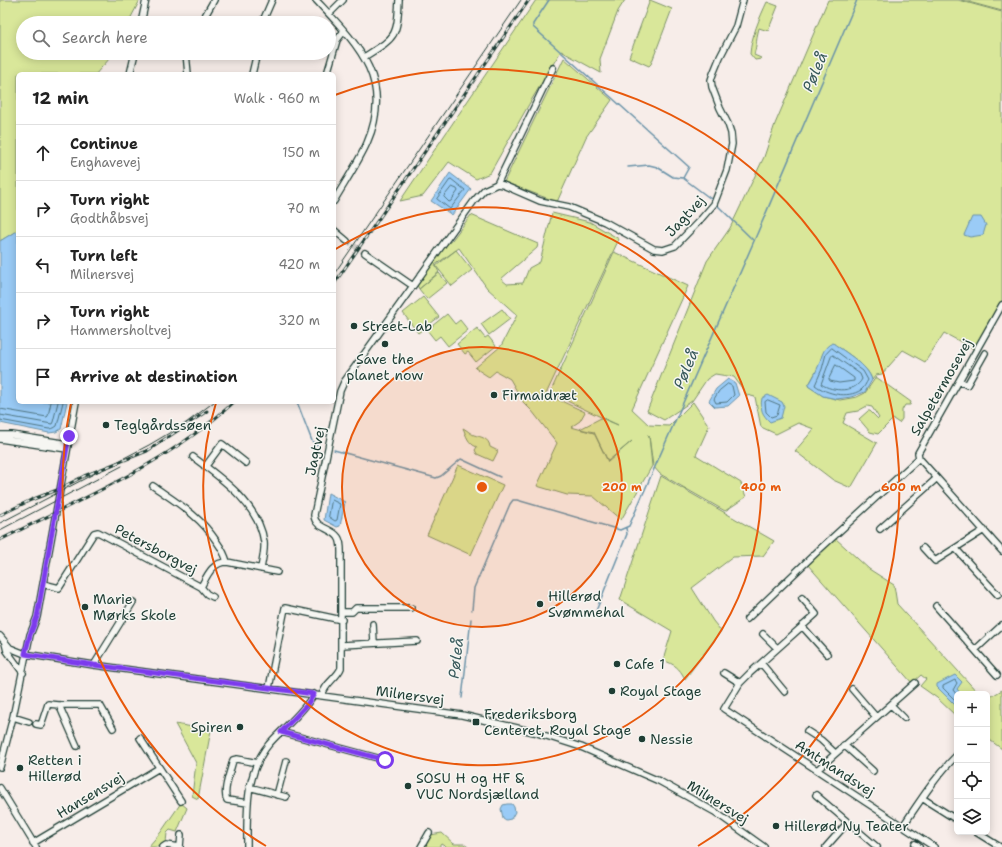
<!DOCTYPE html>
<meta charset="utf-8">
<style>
:root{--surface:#fff;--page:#f6f6f6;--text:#222;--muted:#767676;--line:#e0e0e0}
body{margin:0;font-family:"Shantell Sans",sans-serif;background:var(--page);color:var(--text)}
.controls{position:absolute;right:12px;bottom:12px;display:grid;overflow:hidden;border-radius:6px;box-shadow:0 2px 10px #0003}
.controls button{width:36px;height:36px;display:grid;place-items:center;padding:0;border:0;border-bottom:1px solid var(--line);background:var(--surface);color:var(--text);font:20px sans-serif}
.stop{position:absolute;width:12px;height:12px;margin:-9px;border:3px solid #7c3aed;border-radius:50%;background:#fff}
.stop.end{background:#7c3aed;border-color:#fff;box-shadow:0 1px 4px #0008}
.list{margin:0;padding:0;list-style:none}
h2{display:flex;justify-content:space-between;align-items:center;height:52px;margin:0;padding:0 16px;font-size:17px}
h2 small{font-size:13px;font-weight:400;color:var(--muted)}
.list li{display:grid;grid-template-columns:26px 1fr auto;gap:12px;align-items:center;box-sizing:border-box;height:56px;padding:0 16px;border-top:1px solid var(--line)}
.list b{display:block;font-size:15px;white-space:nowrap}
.list p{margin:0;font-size:13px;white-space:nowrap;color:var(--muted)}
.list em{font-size:13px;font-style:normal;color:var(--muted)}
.icon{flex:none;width:22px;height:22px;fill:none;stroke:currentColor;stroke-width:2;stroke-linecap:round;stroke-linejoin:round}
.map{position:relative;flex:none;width:1002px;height:847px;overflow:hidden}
.search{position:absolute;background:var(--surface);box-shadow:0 2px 10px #0003;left:16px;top:16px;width:320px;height:44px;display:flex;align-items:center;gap:10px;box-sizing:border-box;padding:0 14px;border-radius:22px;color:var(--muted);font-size:15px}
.panel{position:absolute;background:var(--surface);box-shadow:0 2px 10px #0003;left:16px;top:72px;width:320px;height:332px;border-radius:6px}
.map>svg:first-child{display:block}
.green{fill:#d9e79a;stroke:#7c9267}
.water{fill:#9acbf6;stroke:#6992a8}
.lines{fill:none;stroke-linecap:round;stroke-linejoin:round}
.shore{stroke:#507682;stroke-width:1}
.stream{stroke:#6992a8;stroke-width:1.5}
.minor-tunnel{stroke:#cccac5;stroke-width:5.5;stroke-dasharray:5.5 3;stroke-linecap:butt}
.minor-casing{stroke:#1f3d34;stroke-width:8}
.minor{stroke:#f6f6f2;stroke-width:5.5}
.tram{stroke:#1f3d34;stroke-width:1}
.rail-casing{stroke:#1f3d34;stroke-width:3}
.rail{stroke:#f6f6f2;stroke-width:1.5;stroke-dasharray:4.5;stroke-linecap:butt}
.route{stroke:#7c3aed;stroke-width:5}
.ring{fill:none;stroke:#e8590c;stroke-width:2}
.poi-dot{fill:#1f3d34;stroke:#f6f6f2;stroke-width:1.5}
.labels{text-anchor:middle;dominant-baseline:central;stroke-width:3;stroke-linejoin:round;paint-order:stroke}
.street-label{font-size:14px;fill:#1f3d34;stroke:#f6f6f2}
.poi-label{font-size:14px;fill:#1f3d34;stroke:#f6f6f2;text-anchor:start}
.water-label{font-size:15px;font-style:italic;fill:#38595b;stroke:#f6f6f2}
.centre{fill:#e8590c;stroke:#f6f6f2;stroke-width:2}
.ring-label{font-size:12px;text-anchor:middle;font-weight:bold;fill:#e8590c;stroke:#f6f6f2;stroke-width:3;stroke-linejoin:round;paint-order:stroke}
</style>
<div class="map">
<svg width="1002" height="847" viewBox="0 0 1002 847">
<rect width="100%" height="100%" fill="#f7ede9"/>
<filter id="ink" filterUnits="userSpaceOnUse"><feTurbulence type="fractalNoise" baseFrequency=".025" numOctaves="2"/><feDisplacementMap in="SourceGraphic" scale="8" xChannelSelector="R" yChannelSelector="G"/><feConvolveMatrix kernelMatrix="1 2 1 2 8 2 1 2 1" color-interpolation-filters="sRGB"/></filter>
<g filter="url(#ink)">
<!-- green -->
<path class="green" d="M 0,0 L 140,0 L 128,23 L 23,23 L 23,53 L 113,53 C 108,62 102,66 96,74 L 18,74 L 18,230 L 0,241 Z
M 536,0 L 625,0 L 618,11 L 600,59 L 601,73 L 561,51 L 532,99 L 490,173 L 476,179 L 449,162 L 423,196 L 400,201 Z
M 650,0 L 672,9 L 651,64 L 649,66 L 629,57 Z
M 828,0 L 958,0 L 1002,12 L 1002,300 L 974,349 L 944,333 L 925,362 L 903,350 L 882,374 L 876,375 L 872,380 C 868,365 846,353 833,343 L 823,353 L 818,368 L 808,386 L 823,396 L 840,400 L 857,397 L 865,393 L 876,377 L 911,402 L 910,405 L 905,405 L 902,410 L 902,419 L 899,423 L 893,419 L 878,434 L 870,432 L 859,419 L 868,411 L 870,411 L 878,419 L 879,418 L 872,407 L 867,406 L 858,411 L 847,413 L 843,423 L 877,443 L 851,488 L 833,480 L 795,451 L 814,429 L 798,423 L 776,434 L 761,427 L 755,397 L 747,395 L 734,377 L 715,374 L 707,379 L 692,401 L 664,420 L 647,411 L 707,261 L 730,228 L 764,157 L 775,124 Z
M 961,0 L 1002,0 L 1002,11 Z
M 767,2 L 778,6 L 768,31 L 759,28 C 756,38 757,45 754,55 L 761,58 L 761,59 L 755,60 L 750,54 C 751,37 760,17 767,2 Z
M 564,58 L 612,100 L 586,137 L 557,202 L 504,182 Z
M 552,213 L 590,222 L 619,239 L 546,394 L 585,412 L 580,421 L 571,427 L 594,433 L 608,462 L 632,441 L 608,461 L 594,432 L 580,429 L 601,418 L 618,425 L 550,393 L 614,252 L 688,286 L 632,409 L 649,425 L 669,426 L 693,402 L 709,426 L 696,455 L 741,483 L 746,497 L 725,511 L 660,474 L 653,466 L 649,436 L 647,435 L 649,436 L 652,466 L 621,520 L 593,496 L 567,495 L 537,486 L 557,443 L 532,411 L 523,402 L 510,379 L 496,371 L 489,377 L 475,368 L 501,346 L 517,315 L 487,288 L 459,248 L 435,265 L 439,272 L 419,289 L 417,285 L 443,248 L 452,240 L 471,215 L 538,244 L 537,248 L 501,279 L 507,284 L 523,283 L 529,268 L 540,262 Z
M 456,250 L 472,270 L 452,286 L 436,266 Z
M 439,273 L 447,283 L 427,299 L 419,289 Z
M 423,297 L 439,317 L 418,333 L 403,313 Z
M 502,309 L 510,319 L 489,335 L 481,324 Z
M 447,314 L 455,324 L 460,320 L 468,330 L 448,346 L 440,336 L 435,340 L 427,330 Z
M 477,328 L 485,338 L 488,336 L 496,346 L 476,362 L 468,352 L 465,354 L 457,344 Z
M 463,428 C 467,430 471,434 474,435 C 481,437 489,438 490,447 L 498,451 L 493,461 L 477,454 L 475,450 L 477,447 C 468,444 466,435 463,428 Z
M 458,465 L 503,485 L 471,555 L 427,535 Z
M 661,476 L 774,541 L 763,556 L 733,557 L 692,588 L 713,621 L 721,631 L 685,679 C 679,667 675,665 663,660 L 672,631 L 620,600 Z
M 835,538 L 869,569 L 894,585 L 897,604 L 979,694 L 957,694 L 957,717 L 937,698 L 920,686 L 926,679 L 921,675 L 912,683 L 807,564 Z
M 1002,690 L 1002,749 L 987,738 L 987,699 Z
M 175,724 L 211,730 L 198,799 L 192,796 L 196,763 Z
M 181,803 L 187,808 L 177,832 L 170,830 L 167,833 L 166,842 L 159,847 L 148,847 L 161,832 Z
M 442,833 L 454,844 L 464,844 L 468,847 L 446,847 L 441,844 L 439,847 L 425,847 L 430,835 Z"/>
<!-- water -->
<path class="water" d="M 450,173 L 471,189 L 452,215 L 431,201 Z
M 972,217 L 981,217 L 986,225 L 983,235 L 970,237 L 964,235 Z
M 18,230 L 18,402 L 67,402 L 61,429 L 56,432 L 49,433 L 0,423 L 0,241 Z
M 833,343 C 846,353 868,365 872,380 L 865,392 L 851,397 L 837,399 L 823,396 L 808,386 C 811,381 815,375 817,369 C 822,360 821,347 833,343 Z
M 728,379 L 735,383 L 739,396 L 728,406 L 715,407 L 709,401 L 716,389 Z
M 768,395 L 782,402 L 784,406 L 781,418 L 770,422 C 762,414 760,410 762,398 Z
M 328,493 L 345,502 L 340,526 L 337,527 L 324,520 Z
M 955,675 L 962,682 L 957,689 L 961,694 L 957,694 L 957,707 L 937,687 L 937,684 Z
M 507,804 L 512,804 L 514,807 L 515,812 L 511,819 L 506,820 L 503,818 L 501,809 L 503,805 Z"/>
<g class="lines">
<!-- shore -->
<path class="shore" d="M 451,179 L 465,190 L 450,209 L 437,199 Z
M 452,187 L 457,189 L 458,191 L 451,201 L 449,202 L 444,197 Z
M 832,348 L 863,371 L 868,380 C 866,383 864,388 861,390 C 847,399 827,394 815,385 L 822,369 L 826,354 Z
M 833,355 L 860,374 L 862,379 C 855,393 833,392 821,384 L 831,357 Z
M 836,365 L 854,378 L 854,381 L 839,383 L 830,381 L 829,379 Z
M 728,384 L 732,386 L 734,395 L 727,402 L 716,403 L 714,399 L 719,391 Z
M 768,400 L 780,405 L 777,415 L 771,417 L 766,412 L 765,402 Z
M 0,409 L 47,417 L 48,416 L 51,402
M 0,415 L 52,424 L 53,422 L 58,402
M 0,420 L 49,429 L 54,428 L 57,426 L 63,402
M 332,500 L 340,504 L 337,520 L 335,521 L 329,517 Z
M 957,695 L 953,690 L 957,683 L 955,680 L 943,686 L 943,688 L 957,702"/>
<!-- stream -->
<path class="stream" d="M 549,0 L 533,24 L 533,27 L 689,167 L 683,178 L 711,199
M 628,167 L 649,165 L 657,167 L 673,177 L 683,178
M 716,204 L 754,241
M 297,402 L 312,441 L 319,446
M 334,450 L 436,478 L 441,476 L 461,459 L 500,477
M 472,610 L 474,588 L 510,504 L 513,500 L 517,500 L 620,530 L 629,526 L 754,241 L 857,0
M 594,616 L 627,534 L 626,528
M 462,698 L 471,619"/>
<!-- minor-tunnel -->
<path class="minor-tunnel" d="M 347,241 L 365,253"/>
<!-- minor casing -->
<g class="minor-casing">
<path id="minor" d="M 316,0 C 356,43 395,79 367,143 C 358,163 345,182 334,201
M 329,14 L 343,0
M 141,23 L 146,0
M 201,23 L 214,0
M 262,23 L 272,0
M 186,53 L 188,74
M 364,57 C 396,37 397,38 399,0
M 130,74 L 135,53
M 252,74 L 257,53
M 327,74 L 337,40 L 344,31
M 497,184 L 503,185 L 540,201 L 569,207 L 605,222 L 654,249 L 663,250 L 675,246 L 701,219 L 714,204 L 727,170 L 732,144 L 731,133 L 728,124 L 720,108 L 712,87 L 711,80 L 713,74 L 720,57 L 736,26 L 743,0
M 334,230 L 347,241
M 365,253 L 413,286
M 1002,305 L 918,453 L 919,458 L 1002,551
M 960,381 L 967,385 L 985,353
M 0,435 L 12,435 L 68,444
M 0,439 L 67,449
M 193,457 C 221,478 259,504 264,542 C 265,551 262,561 261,569
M 205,467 L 222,444 L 246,463
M 153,486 C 179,504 200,516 217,542 C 222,549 225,554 227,562
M 880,529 L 937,478
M 923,548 L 935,561 L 984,530
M 956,549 L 998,595
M 341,558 C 341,552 342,542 338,537 C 331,527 315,529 314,515 L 340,391 L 344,382 L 474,201 L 484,190 L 497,184 L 553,68
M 43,584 L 59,588 L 94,533 L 98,532 L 201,587 L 207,594 L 213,597
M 201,587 C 207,576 212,562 227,562 L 277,572
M 802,598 L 816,614 L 750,673 L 740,683 L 724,709 L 934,847
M 936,606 L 997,675
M 341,612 L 352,612 L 356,608 L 411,608
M 747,619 L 820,549 L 919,458
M 373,624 L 374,643
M 802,626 L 827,654
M 763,634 L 777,648
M 0,636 L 10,648 L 25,654 L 94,665 L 462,715 L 534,732 L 581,747 L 659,781 L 715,812 L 764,847
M 5,643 L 7,651 L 23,673
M 342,645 L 417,641
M 975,650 L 1002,625
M 761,663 L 785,692
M 94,665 L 133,602
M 724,673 L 740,683
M 269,688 L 285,608 L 342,620
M 852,689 L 876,717
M 322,696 C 324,684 337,678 341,668 L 341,560
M 59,705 L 77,746
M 891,705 L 904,718
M 13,717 L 29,722
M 36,724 L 41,725 L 48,704 L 59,705 L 100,705 L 113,728
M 807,731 L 821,740 L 835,753
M 281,732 L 385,760
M 140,738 L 181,801
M 844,745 L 873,771
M 0,767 L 13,717 L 30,635 L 37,617 L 76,402
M 817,770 L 915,683
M 249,787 L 286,797
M 0,788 L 36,847
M 277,795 L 286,761
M 816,795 L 877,847
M 922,798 L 957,820
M 248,803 L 227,800 C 222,791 231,770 233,760 L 237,759 L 258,763
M 903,826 C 920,801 935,777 957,755
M 976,832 L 1000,847
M 33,843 L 159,768
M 915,844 L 919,847
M 163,847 L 166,845 L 180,847 L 181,835
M 247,847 C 247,812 245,773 269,744 C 284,727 302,714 314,694
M 421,847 L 429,833
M 826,847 L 848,822"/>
</g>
<!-- minor -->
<use href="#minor" class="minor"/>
<!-- tram -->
<path class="tram" d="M 334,274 L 521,0
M 0,523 L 149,445 L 186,423 L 214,402
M 0,530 L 122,466"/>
<!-- rail casing -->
<g class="rail-casing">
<path id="rail" d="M 334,284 L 529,0
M 0,515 L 31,500 L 57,490 L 84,476 L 147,451 L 207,411
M 0,540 C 81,499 167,464 234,402"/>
</g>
<!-- rail -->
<use href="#rail" class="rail"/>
</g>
</g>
<g class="lines" filter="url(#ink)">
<!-- route -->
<path class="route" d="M 69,436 L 37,617 L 30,635 L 25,654 L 94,665 L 314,694 L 306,706 L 281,732 L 385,760"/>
</g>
<!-- distance rings -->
<circle cx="482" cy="487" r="140" fill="#e8590c" fill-opacity=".12"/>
<g class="ring">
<circle cx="482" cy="487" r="140"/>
<path d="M334 250A279 279 0 1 1 216 403"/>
<path d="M266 846A419 419 0 0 1 71 403M335 95A419 419 0 0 1 698 846"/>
</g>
<!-- markers -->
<g class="poi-dot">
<circle cx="354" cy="326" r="4"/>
<circle cx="385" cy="344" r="4"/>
<circle cx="494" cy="395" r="4"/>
<circle cx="106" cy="425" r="4"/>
<circle cx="540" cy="604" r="4"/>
<circle cx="85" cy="607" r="4"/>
<circle cx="617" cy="664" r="4"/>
<circle cx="612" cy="691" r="4"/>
<rect x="472" y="718" width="8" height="8" rx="2"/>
<circle cx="240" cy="727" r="4"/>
<circle cx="642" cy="739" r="4"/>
<circle cx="20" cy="768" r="4"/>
<circle cx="408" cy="786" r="4"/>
<circle cx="776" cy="826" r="4"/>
</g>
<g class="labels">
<!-- street labels -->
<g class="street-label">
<text transform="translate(685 216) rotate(-47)">Jagtvej</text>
<text transform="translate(941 387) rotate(-60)">Salpetermosevej</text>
<text transform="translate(315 451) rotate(-78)">Jagtvej</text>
<text transform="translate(156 549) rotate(28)">Petersborgvej</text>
<text transform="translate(410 695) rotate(8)">Milnersvej</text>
<text transform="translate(835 768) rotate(33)">Amtmandsvej</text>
<text transform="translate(90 795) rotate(-31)">Hansensvej</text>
<text transform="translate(718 802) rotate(32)">Milnersvej</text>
</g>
<!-- poi labels -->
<g class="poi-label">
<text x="362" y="326">Street-Lab</text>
<text x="385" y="359" text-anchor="middle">Save the<tspan x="385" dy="16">planet now</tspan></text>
<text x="502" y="395">Firmaidræt</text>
<text x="114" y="425">Teglgårdssøen</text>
<text x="548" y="596">Hillerød<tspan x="548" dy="16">Svømmehal</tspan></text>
<text x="93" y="599">Marie<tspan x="93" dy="16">Mørks Skole</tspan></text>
<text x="625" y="664">Cafe 1</text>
<text x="620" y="691">Royal Stage</text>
<text x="484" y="714">Frederiksborg<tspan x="484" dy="16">Centeret, Royal Stage</tspan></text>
<text x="232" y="727" text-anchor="end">Spiren</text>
<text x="650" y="739">Nessie</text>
<text x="28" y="760">Retten i<tspan x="28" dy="16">Hillerød</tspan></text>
<text x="416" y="778">SOSU H og HF &amp;<tspan x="416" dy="16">VUC Nordsjælland</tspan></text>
<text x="784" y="826">Hillerød Ny Teater</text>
</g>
<!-- water labels -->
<g class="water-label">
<text transform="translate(815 72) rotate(-67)">Pøleå</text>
<text transform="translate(686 369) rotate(-67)">Pøleå</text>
<text transform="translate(456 658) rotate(-83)">Pøleå</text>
</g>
</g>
<circle cx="482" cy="487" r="6" class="centre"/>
<g class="ring-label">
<text x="622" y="491">200 m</text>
<text x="761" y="491">400 m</text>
<text x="901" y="491">600 m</text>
</g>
</svg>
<div class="controls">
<button>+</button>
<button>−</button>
<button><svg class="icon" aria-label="locate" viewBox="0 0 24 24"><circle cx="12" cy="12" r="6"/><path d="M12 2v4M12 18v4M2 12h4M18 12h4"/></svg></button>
<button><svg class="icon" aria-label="layers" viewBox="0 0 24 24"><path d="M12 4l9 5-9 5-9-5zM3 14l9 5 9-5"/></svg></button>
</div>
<div class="stop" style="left:385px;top:760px"></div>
<div class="stop end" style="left:69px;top:436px"></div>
<div class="search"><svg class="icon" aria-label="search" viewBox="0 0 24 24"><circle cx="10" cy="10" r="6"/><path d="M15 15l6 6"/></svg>Search here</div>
<section class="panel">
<h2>12 min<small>Walk · 960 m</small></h2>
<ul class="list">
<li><svg class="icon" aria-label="ahead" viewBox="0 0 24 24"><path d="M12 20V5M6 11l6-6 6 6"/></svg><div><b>Continue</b><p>Enghavevej</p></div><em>150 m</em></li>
<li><svg class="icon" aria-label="right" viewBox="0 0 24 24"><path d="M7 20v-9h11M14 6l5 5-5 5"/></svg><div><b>Turn right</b><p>Godthåbsvej</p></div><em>70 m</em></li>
<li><svg class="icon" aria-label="left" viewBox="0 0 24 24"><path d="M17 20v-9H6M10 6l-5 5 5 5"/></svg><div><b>Turn left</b><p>Milnersvej</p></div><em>420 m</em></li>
<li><svg class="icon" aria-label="right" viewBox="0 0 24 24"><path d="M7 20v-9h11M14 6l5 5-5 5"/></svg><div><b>Turn right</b><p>Hammersholtvej</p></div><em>320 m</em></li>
<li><svg class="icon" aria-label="arrive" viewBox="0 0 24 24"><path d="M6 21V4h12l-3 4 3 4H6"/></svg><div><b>Arrive at destination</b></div></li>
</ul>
</section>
</div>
